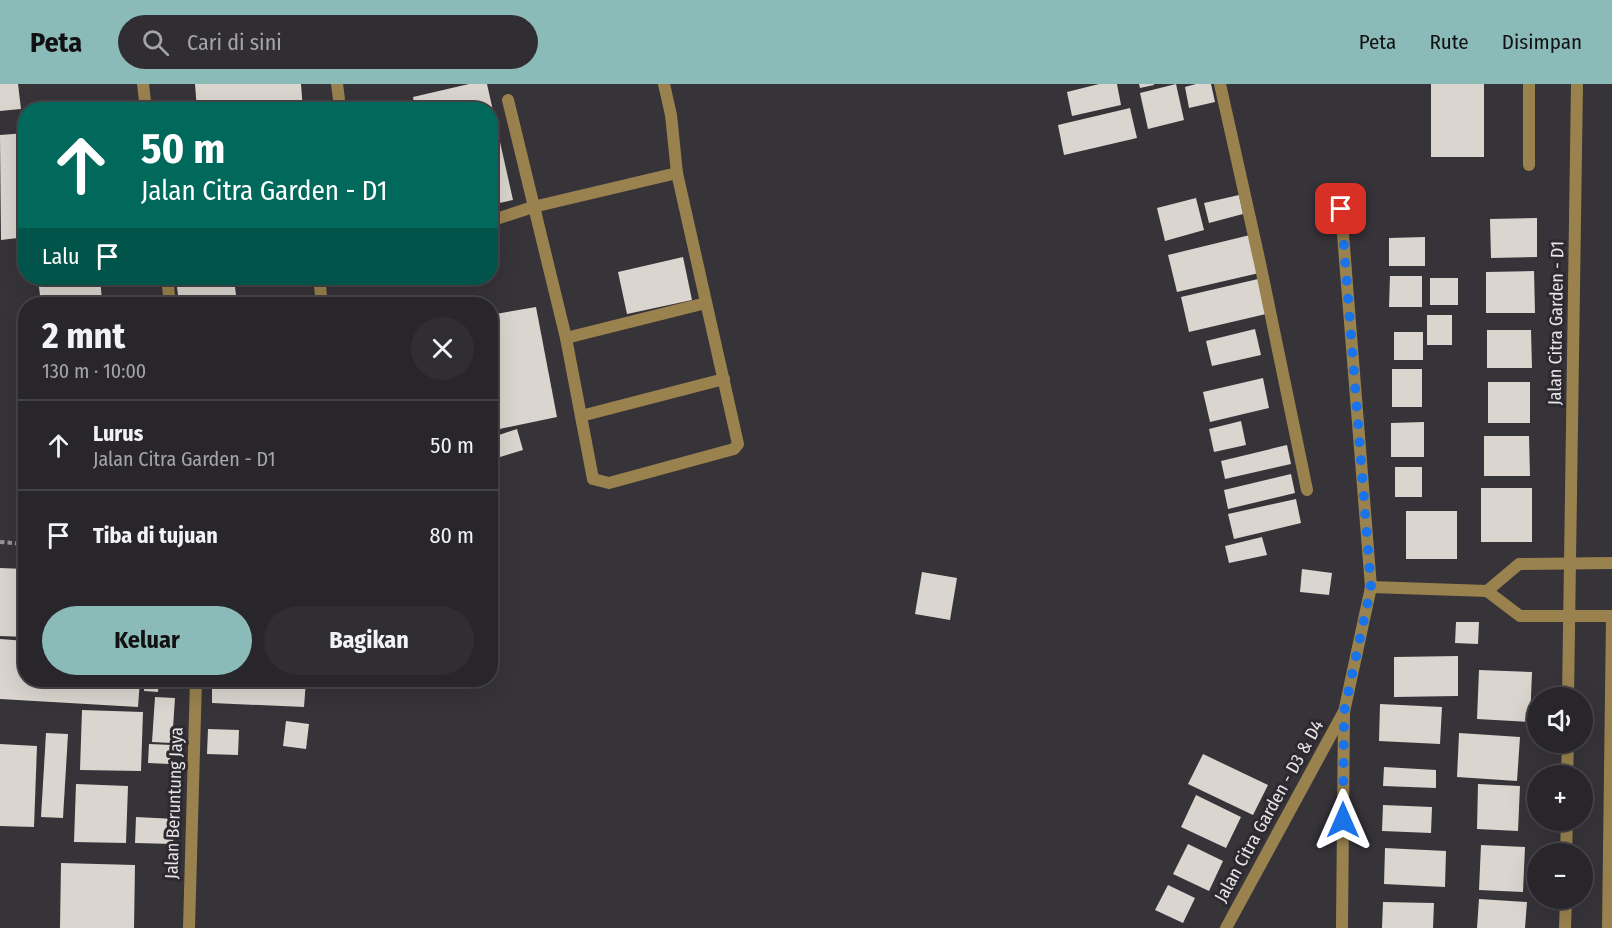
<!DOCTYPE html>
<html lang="id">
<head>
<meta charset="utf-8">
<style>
	:root { --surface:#28262b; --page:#302e33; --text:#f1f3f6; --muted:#a5a5a9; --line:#444347; --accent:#8bbbb9 }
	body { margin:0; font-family:"Fira Sans Condensed",sans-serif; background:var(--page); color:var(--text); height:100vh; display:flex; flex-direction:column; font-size:22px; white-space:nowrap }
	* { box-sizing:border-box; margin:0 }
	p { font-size:20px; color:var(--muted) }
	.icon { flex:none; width:33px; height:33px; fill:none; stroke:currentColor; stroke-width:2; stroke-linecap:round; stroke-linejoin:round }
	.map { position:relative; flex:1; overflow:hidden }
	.drawer { position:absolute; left:18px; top:213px; width:480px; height:390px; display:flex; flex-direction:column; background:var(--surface); border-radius:24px; box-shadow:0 6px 24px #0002,0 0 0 2px var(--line) }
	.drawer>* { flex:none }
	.guide { position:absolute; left:18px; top:18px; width:480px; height:183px; border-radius:24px; box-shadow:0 6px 24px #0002,0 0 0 2px var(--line); background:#00695c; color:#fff; overflow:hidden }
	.fabs { position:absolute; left:1527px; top:603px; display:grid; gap:12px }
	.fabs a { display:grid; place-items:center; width:66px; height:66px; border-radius:50%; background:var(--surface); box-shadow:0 6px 24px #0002,0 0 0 2px var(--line); font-size:30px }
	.pin { position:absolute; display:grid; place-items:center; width:51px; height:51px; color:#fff; margin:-26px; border-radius:12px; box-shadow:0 3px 9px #0006 }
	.me { position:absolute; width:66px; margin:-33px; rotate:0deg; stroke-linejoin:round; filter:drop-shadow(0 0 4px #0008) }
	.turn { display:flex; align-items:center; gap:21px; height:126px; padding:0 24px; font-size:27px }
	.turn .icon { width:78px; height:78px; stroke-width:2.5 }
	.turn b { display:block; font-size:42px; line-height:51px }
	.then { display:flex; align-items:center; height:57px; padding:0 24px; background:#0003; gap:12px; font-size:22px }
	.round { display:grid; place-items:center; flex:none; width:63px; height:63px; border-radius:32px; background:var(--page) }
	.headline { display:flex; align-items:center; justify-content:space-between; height:102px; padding:0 24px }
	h1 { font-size:36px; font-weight:700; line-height:45px }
	.primary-button { display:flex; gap:12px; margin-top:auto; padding:12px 24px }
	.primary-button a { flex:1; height:69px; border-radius:36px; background:var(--accent); color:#111; font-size:24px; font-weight:700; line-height:69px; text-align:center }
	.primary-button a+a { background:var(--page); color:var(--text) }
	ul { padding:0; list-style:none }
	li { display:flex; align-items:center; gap:18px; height:90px; padding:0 24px; border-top:2px solid var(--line) }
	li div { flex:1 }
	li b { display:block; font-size:22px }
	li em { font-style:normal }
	header { display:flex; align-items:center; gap:36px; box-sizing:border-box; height:84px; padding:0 30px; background:var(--accent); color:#111 }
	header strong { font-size:28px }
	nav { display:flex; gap:33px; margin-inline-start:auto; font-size:21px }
	.search { width:420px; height:54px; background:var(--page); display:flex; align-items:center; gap:15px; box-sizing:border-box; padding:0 21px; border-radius:33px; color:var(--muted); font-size:22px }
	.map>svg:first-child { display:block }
</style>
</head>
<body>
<header>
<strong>Peta</strong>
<div class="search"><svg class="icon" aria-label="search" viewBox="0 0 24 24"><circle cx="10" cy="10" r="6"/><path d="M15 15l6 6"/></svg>Cari di sini</div>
<nav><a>Peta</a><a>Rute</a><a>Disimpan</a></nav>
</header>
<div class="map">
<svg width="1612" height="844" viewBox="0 0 1612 844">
	<rect width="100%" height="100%" fill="#363339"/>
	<!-- building -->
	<g fill="#dad5ce">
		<polygon points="0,0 18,0 21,25 0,27"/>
		<polygon points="195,0 301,0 303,26 197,26"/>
		<polygon points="469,0 487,0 513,116 490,121 490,26 415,26 413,13"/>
		<polygon points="1099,0 1117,0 1121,21 1072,32 1067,8"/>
		<polygon points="1139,0 1154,0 1154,1 1140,4"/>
		<polygon points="1176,0 1184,36 1148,45 1140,9"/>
		<polygon points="1196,0 1211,0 1215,18 1189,24 1185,3"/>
		<rect x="1431" y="0" width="53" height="73"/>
		<polygon points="1130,24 1137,54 1064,71 1058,41"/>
		<polygon points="26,49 26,153 1,156 0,51"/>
		<polygon points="1239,111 1243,130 1209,139 1204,119"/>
		<polygon points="1196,114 1204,146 1165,157 1157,124"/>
		<polygon points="1537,134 1537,173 1491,174 1490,135"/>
		<polygon points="1250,151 1259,189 1177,208 1168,171"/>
		<polygon points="1425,153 1425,182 1389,182 1389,154"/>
		<polygon points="683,173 692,216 627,230 618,188"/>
		<polygon points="1534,187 1535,229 1486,229 1486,188"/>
		<polygon points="1390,192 1422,192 1422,223 1389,223"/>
		<polygon points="38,194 100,194 102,216 65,220 41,220"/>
		<polygon points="176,194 234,194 237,220 179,220"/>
		<rect x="1430" y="194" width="28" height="27"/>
		<polygon points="1258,195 1266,230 1189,248 1181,213"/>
		<polygon points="536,223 557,333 490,347 490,231"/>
		<rect x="1427" y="231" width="25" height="30"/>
		<polygon points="1255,245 1261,271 1212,282 1206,257"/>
		<polygon points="1487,246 1531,246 1532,284 1487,284"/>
		<rect x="1394" y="248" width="29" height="28"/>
		<rect x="1392" y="285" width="30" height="38"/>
		<polygon points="1263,294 1269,324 1210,338 1203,308"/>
		<rect x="1488" y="298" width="42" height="41"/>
		<polygon points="1241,337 1246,361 1214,368 1209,345"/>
		<polygon points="1424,338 1424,373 1391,373 1391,339"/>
		<polygon points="517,345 523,366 490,376 490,354"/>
		<polygon points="1484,352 1529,352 1530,392 1484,392"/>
		<polygon points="1287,361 1291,380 1225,395 1221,377"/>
		<rect x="1395" y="383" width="27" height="30"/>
		<polygon points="1291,390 1295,409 1228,425 1224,406"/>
		<rect x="1481" y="404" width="51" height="54"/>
		<polygon points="1296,415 1301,439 1234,455 1228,430"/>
		<rect x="1406" y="427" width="51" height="48"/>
		<polygon points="1262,453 1267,471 1229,479 1225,462"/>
		<polygon points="0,484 26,485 26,553 0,552"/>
		<polygon points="1302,485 1332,489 1329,511 1300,508"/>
		<polygon points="922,488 957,494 950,536 915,530"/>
		<polygon points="1456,538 1479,538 1478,560 1455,559"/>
		<polygon points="0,555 26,557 26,596 140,596 138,623 0,615"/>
		<polygon points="1458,572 1458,612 1394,613 1394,573"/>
		<polygon points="1479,586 1532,588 1530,638 1477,635"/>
		<polygon points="145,596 159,596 158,608 144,607"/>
		<polygon points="212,596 306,597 304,623 212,619"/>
		<polygon points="155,613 175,614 172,659 152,658"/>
		<polygon points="1380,620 1442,623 1440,660 1379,657"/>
		<polygon points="82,626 143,628 141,687 80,686"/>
		<polygon points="286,637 309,640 306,665 283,662"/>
		<polygon points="208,645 239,646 238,671 207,670"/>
		<polygon points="46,649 68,650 63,734 41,733"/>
		<polygon points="1459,649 1520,653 1517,697 1457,693"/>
		<polygon points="0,660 37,662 34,743 0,742"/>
		<polygon points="149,660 172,661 170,680 148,679"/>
		<polygon points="1203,670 1268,701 1253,731 1188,700"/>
		<polygon points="1384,683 1436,686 1436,704 1383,702"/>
		<polygon points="76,700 128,702 126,759 74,758"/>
		<polygon points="1478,700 1520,702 1518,747 1477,745"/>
		<polygon points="1196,711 1241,733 1226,764 1181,743"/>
		<polygon points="1383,721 1432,723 1431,749 1382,747"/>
		<polygon points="136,733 175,735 173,760 135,759"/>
		<polygon points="1188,760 1223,777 1209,807 1173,790"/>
		<polygon points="1481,761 1525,763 1523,808 1479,806"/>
		<polygon points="1385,764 1446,767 1445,803 1384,800"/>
		<polygon points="61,779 135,781 134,844 60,844"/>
		<polygon points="1168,801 1195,814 1183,839 1155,826"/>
		<polygon points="1479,815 1527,818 1525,844 1477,844"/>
		<polygon points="1383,818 1434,819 1433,844 1382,844"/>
	</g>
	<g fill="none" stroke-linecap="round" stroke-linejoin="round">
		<!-- path -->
		<polyline stroke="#969499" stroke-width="4" stroke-dasharray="4.5 3" stroke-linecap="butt" points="0,458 26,460"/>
		<!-- lane -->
		<g stroke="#99824e" stroke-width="12">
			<polyline points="337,0 339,15"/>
			<polyline points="508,16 566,254 593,395 609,399 734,365 738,360 677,89"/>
			<polyline points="490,137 533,123 677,89 671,31 664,0"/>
			<polyline points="566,254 706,219"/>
			<polyline points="581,332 724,295"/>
		</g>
		<!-- street -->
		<g stroke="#99824e" stroke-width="12">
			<polyline points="143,0 146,26"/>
			<polyline points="1220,0 1260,179 1307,406"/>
			<polyline points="1529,0 1529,81"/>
			<polyline points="1341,125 1371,503 1344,628 1342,844"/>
			<polyline points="167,194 170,220"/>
			<polyline points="319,194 322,220"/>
			<polyline points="1612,479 1519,480 1487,507 1520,532 1612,532"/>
			<polyline points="1371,503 1487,507"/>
			<polyline points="1568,614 1577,0"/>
			<polyline points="1567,692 1568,658"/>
			<polyline points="1566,770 1567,736"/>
			<polyline points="189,844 196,596"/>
			<polyline points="1226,844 1343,629"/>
			<polyline points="1565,844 1566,814"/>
			<polyline points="1608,844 1612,532"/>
		</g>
	</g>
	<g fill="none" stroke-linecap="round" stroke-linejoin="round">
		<!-- route -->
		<polyline stroke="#1a73e8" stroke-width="10" stroke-dasharray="0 18" points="1341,125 1371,503 1344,628 1343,736"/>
	</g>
	<g text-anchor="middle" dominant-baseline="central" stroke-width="6" stroke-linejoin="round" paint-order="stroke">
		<!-- street labels -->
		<g font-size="18" fill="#e7e5e9" stroke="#2c292f">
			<text transform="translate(1556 239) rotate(-89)">Jalan Citra Garden - D1</text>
			<text transform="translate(174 719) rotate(-88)">Jalan Beruntung Jaya</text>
			<text transform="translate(1269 727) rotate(-61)">Jalan Citra Garden - D3 &amp; D4</text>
		</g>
	</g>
</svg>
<div class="fabs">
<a><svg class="icon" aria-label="sound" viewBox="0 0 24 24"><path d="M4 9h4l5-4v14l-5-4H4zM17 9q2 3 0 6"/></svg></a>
<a>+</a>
<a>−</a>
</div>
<div class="pin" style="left:1341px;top:125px;background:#d93025"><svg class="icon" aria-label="arrive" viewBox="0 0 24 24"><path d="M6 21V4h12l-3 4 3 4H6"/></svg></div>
<svg class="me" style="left:1343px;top:736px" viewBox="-20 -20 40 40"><path d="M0-17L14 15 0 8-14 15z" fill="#1a73e8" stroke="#fff" stroke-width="4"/></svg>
<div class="guide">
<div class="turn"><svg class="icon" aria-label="ahead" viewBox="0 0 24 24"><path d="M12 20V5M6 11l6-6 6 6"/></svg><div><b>50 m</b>Jalan Citra Garden - D1</div></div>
<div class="then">Lalu<svg class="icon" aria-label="arrive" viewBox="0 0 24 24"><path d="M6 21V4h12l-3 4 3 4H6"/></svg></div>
</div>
<section class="drawer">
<div class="headline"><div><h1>2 mnt</h1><p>130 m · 10:00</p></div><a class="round"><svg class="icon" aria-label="close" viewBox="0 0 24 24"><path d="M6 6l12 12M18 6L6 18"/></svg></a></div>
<ul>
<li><svg class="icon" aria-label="ahead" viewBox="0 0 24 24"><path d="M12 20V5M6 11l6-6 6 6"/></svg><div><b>Lurus</b><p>Jalan Citra Garden - D1</p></div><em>50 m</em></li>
<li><svg class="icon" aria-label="arrive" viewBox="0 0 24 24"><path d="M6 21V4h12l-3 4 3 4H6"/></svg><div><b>Tiba di tujuan</b></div><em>80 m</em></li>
</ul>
<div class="primary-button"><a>Keluar</a><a>Bagikan</a></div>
</section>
</div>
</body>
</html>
